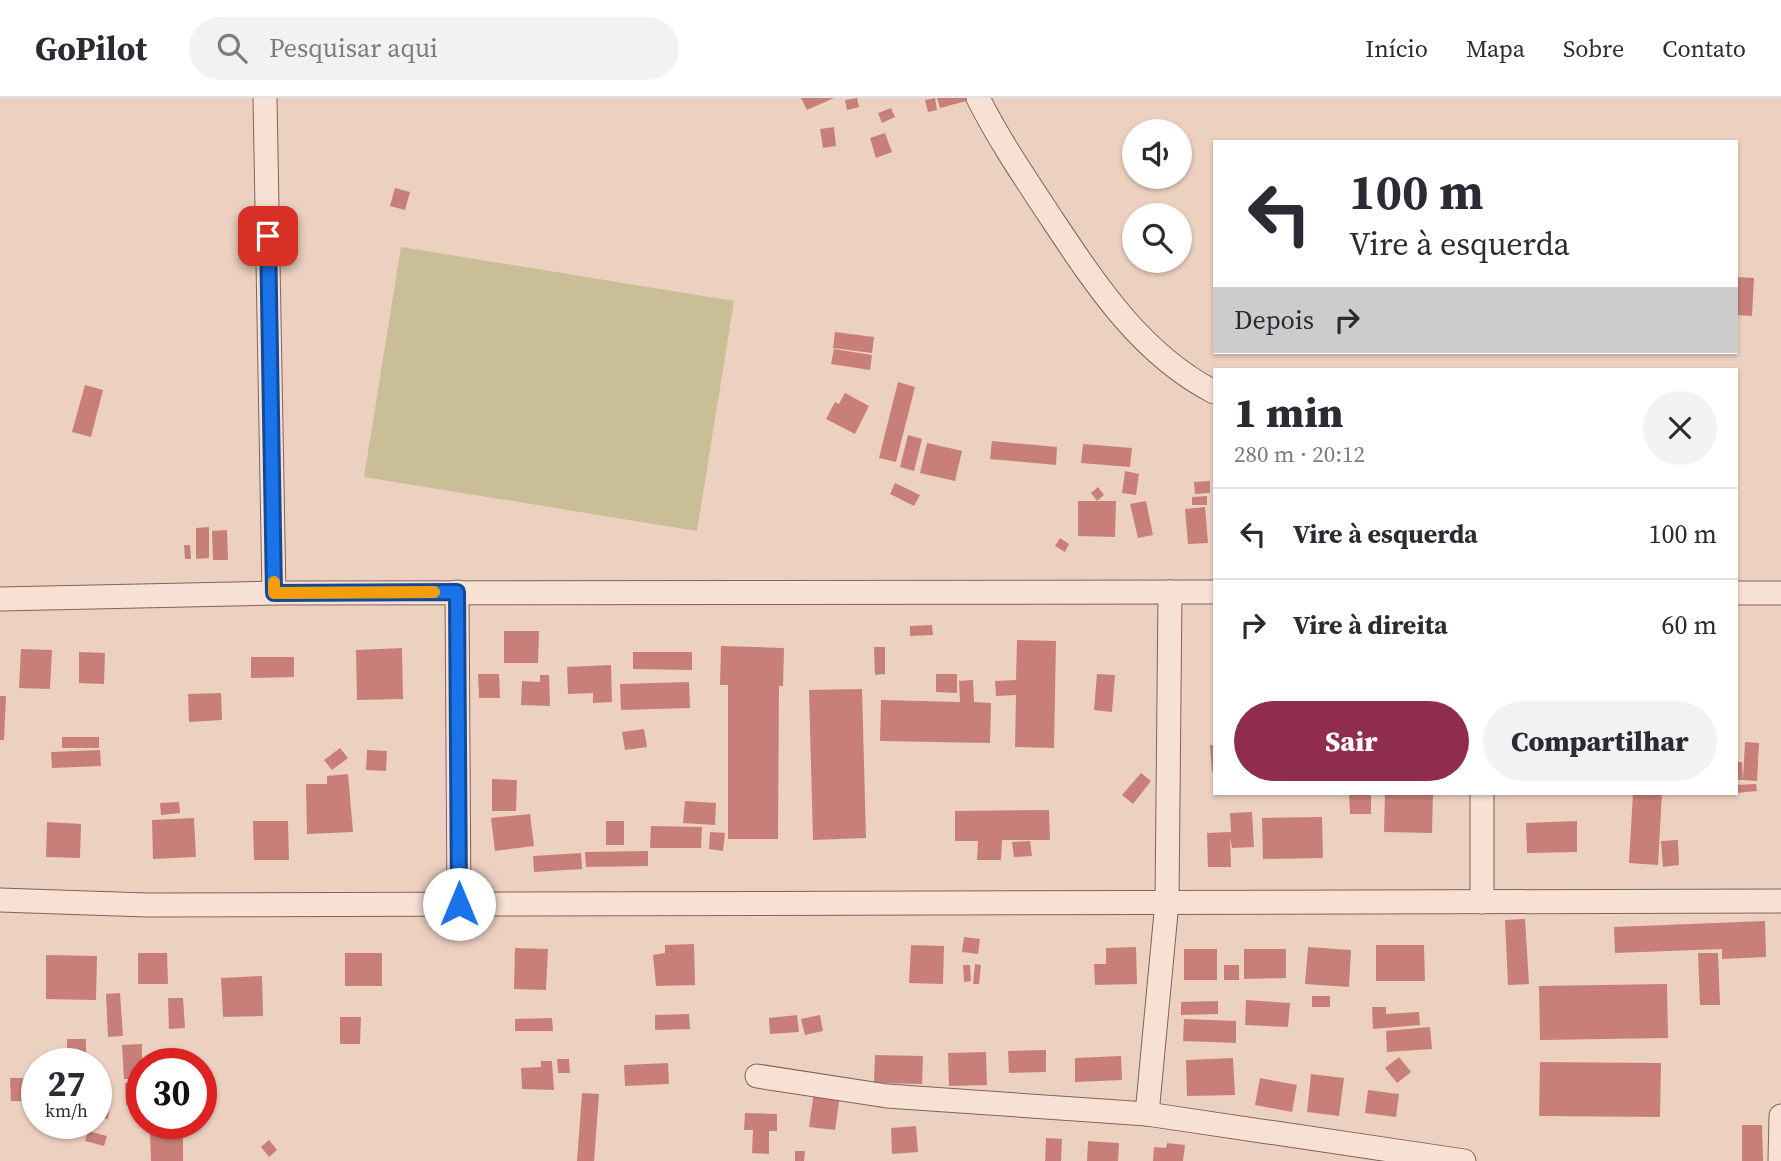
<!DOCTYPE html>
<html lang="pt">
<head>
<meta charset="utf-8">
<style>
	:root { --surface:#fff; --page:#f2f2f3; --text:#2b2b33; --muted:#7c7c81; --line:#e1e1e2; --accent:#902c4e }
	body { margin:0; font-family:"Source Serif 4",serif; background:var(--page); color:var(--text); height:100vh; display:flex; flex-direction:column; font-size:26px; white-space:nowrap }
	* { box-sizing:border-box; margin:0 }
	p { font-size:23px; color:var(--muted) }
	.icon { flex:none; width:38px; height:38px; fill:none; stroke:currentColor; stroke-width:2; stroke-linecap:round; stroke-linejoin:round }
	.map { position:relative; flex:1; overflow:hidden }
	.drawer { position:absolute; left:1213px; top:270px; width:525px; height:427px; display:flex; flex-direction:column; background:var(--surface); border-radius:0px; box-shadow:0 2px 5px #0004 }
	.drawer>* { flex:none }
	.banner { position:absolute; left:1213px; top:42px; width:525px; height:214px; border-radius:0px; box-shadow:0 2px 5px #0004; background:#fff; color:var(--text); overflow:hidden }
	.fabs { position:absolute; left:1122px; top:21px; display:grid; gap:14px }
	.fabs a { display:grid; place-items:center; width:70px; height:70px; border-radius:50%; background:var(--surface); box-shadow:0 2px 5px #0004; font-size:35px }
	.speed { position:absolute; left:21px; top:950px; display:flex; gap:14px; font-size:35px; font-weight:700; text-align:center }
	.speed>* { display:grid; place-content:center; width:91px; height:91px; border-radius:50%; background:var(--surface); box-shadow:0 2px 5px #0004; line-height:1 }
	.speed small { font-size:18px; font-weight:400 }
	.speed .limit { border:10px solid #d22; background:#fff; color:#111 }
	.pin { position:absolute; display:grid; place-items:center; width:60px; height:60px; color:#fff; margin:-30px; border-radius:14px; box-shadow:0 4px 10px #0006 }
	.me { position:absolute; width:77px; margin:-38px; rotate:0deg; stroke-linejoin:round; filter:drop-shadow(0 0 5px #0008) }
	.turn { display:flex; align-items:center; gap:24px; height:147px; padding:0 21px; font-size:32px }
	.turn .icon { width:91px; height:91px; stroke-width:2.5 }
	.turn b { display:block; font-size:49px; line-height:60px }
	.then { display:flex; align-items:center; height:66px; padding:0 21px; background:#0003; gap:14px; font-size:26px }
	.round { display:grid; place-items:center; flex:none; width:74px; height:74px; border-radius:37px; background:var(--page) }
	.summary { display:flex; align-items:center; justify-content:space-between; height:119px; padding:0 21px }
	h1 { font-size:42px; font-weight:800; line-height:52px }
	.cta { display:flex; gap:14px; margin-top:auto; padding:14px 21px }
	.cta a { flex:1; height:80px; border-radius:42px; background:var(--accent); color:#fff; font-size:28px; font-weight:800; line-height:80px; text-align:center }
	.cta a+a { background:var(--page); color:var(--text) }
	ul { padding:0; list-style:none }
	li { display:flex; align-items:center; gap:21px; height:91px; padding:0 21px; border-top:2px solid var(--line) }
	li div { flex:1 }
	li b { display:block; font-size:26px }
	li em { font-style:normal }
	header { display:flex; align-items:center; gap:42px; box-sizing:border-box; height:98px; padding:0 35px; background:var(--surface); border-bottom:2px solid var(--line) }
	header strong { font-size:33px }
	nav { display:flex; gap:38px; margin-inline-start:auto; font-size:24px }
	.search { width:490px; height:63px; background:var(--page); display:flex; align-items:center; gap:18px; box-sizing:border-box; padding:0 24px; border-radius:38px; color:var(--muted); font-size:26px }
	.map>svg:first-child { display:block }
</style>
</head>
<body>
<header>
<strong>GoPilot</strong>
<div class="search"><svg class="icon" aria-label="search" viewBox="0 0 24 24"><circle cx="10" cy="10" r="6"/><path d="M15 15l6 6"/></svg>Pesquisar aqui</div>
<nav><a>Início</a><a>Mapa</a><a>Sobre</a><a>Contato</a></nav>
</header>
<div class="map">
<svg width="1781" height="1063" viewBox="0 0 1781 1063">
	<rect width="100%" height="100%" fill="#ecd1c1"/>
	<!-- green -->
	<polygon fill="#c9be96" points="401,149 734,203 697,433 364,379"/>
	<!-- building -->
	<g fill="#c87f79">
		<polygon points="801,0 834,0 807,12"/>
		<polygon points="857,0 859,9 847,12 845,2"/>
		<polygon points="935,0 937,12 928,14 925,2"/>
		<polygon points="937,0 970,0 970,2 940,10"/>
		<polygon points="891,10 895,19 882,25 878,15"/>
		<polygon points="834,29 836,48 823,50 820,31"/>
		<polygon points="885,35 892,54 876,60 870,40"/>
		<polygon points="395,90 410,94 405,112 390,108"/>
		<polygon points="1736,179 1754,180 1752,218 1736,217"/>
		<polygon points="835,234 874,239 872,255 833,250"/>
		<polygon points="834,251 872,257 870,272 831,266"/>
		<polygon points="898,284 915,289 896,364 879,360"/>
		<polygon points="85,287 103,292 91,339 72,334"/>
		<polygon points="845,295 869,308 855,336 826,321 835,304 839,306"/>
		<polygon points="908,337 922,341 914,373 900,369"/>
		<polygon points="992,343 1057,349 1056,367 990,361"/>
		<polygon points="927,345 962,353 955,383 920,375"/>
		<polygon points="1083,346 1132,350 1130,369 1081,365"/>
		<polygon points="1125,373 1139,376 1136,397 1122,395"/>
		<polygon points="1210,383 1210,395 1195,396 1194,384"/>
		<polygon points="895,385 920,397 914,408 890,396"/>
		<polygon points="1098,389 1104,397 1097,403 1091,395"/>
		<polygon points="1207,398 1207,407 1192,407 1192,399"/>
		<polygon points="1078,403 1116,403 1115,439 1078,438"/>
		<polygon points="1146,403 1153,437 1138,440 1130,406"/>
		<polygon points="1205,409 1208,445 1188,446 1185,411"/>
		<polygon points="209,429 209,460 196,461 196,430"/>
		<polygon points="227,432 228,462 213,462 212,433"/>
		<polygon points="1060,440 1069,446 1065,454 1055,448"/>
		<polygon points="184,447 190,447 191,461 185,461"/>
		<polygon points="932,527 933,537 910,538 910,528"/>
		<polygon points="504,533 539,533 538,565 504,565"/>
		<polygon points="1017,542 1056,543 1054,650 1015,649 1016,597 996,598 995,583 1016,582"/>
		<polygon points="721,548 784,550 783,588 779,588 778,741 728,741 728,587 720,587"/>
		<polygon points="874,549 885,549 885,576 875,577"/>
		<polygon points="402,550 403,601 357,602 356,552"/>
		<polygon points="21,551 52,552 50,591 19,590"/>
		<polygon points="79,554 105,555 104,586 79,585"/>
		<polygon points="633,554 692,554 692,572 633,571"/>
		<polygon points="251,559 294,559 294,579 251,580"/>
		<polygon points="611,567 612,604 593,605 593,595 568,596 567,569"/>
		<polygon points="478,576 499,576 500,600 479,600"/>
		<polygon points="936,576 957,576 957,595 936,594"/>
		<polygon points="1097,576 1115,577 1112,614 1094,612"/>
		<polygon points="540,577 549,577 550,608 521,607 522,583 540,584"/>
		<polygon points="973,582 974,604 991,605 990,645 880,643 881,602 960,604 959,583"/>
		<polygon points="689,584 690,610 621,612 620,586"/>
		<polygon points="862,591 866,740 813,742 809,592"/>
		<polygon points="221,595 222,622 189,624 188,596"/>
		<polygon points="0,598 6,598 4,642 0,642"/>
		<polygon points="644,631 647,649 625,652 622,634"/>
		<rect x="62" y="639" width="37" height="11"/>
		<polygon points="1745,644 1759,645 1757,683 1743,682"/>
		<polygon points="1210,647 1214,647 1214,674 1212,674"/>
		<polygon points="340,650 348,660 332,672 324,662"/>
		<polygon points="100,652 101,668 52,670 51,654"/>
		<polygon points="367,652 387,653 386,673 366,672"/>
		<polygon points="1736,664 1742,664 1743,682 1736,682"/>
		<polygon points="1141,675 1151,683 1133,706 1122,697"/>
		<polygon points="348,676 353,734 307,736 306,686 327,686 327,678"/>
		<polygon points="492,681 517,682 516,713 492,713"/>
		<polygon points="1756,686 1757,693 1736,695 1736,687"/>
		<polygon points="1349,695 1371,695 1371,716 1350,716"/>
		<polygon points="1385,695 1433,695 1432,735 1384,734"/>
		<polygon points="1633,695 1662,695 1658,767 1629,765"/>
		<polygon points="685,703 716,705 715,727 683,725"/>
		<polygon points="179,704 180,715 161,717 160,705"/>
		<polygon points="1049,712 1050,742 1002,742 1001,762 977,762 978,743 955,743 955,713"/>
		<polygon points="1252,714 1254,749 1232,750 1230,740 1231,769 1208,769 1207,735 1231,734 1230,715"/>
		<polygon points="530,716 534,748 495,753 491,720"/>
		<polygon points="1322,719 1323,760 1263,761 1262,720"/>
		<polygon points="194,720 196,759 153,761 152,722"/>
		<polygon points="253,723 288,723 289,762 254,762"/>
		<rect x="606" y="723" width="18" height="24"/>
		<polygon points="1577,723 1577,754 1527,755 1526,725"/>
		<polygon points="47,724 81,726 80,760 46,759"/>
		<polygon points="651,728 702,729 701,750 650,750"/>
		<polygon points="710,734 725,735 723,753 709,751"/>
		<polygon points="1678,742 1679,767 1663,769 1661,743"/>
		<polygon points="1030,743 1032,758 1014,759 1012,744"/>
		<polygon points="648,753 648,768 586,769 585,754"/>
		<polygon points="581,755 582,771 534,774 533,758"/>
		<polygon points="1525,821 1529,886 1508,887 1505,822"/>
		<polygon points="1765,823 1766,859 1722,861 1722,851 1615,855 1614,829"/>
		<polygon points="964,839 980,841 978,856 962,854"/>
		<polygon points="694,846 695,887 656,888 653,857 665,855 665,847"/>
		<polygon points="911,847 944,848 943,886 909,885"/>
		<polygon points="1376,847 1424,847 1425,883 1376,883"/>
		<polygon points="1136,849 1137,886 1095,887 1094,866 1106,866 1106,850"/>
		<polygon points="1308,849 1351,852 1349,889 1305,886"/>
		<polygon points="515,850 548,851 546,892 514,891"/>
		<rect x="1184" y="851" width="33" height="31"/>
		<polygon points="1244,851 1286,851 1286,880 1244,881"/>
		<polygon points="138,855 167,855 168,886 138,886"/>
		<rect x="345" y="855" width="37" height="33"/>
		<polygon points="1698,855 1718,855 1720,907 1700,907"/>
		<polygon points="46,857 97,858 96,902 46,901"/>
		<polygon points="975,866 981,867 979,886 973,886"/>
		<polygon points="963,867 970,867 971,883 964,884"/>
		<rect x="1224" y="867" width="15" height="15"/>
		<polygon points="262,878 263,918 223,919 221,880"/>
		<polygon points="1667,886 1668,940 1540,942 1539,888"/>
		<polygon points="120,895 123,938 108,939 106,896"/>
		<rect x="1312" y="898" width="18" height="11"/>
		<polygon points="168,900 183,900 185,930 169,931"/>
		<polygon points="1246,902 1290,905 1288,929 1245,927"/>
		<polygon points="1218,903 1218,916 1181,917 1181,904"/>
		<polygon points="1372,909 1386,909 1386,916 1419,914 1420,927 1373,931"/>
		<polygon points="689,916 690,931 655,932 655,917"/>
		<polygon points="797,917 799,934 770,936 769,920"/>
		<polygon points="820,917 823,933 805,937 801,921"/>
		<polygon points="340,919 361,919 360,946 340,946"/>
		<polygon points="552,920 553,933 515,933 515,921"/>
		<polygon points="1184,921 1236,923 1236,945 1183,943"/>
		<polygon points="1430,929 1432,951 1387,954 1386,933"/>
		<rect x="67" y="941" width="19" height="17"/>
		<polygon points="142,946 142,981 124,981 122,947"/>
		<polygon points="1046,952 1046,974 1009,975 1008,953"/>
		<polygon points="986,954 987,987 949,988 948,955"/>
		<polygon points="875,957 923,958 922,986 874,985"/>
		<polygon points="1121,958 1122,982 1075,984 1075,960"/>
		<polygon points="1399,959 1411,974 1397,985 1385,970"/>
		<polygon points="1233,960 1235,997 1187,998 1186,962"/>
		<polygon points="557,961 569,961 570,975 558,975"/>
		<polygon points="541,963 552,963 554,992 522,991 521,970 541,969"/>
		<polygon points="1540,964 1661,965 1660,1019 1539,1018"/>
		<polygon points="668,965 669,986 625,988 624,967"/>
		<polygon points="1311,976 1344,980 1339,1018 1307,1014"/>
		<polygon points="10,980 24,980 25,1003 11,1003"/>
		<polygon points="1260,980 1297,987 1292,1014 1255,1007"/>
		<polygon points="142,983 142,1006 126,1007 125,985"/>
		<polygon points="96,987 112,990 108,1021 96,1020 102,996 96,995"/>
		<polygon points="1368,992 1399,996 1396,1019 1365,1015"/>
		<polygon points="814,994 840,997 835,1032 809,1029"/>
		<polygon points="582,995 599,996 594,1063 577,1063"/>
		<polygon points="745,1015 777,1016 777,1033 769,1033 769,1056 752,1055 753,1032 744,1032"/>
		<polygon points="1742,1027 1762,1027 1763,1063 1742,1063"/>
		<polygon points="916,1028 918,1054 892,1056 891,1030"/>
		<polygon points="150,1032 183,1032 183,1063 151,1063"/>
		<polygon points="88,1033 107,1038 104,1048 85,1043"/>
		<polygon points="1046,1040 1062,1041 1061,1063 1045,1063"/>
		<polygon points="269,1042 277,1052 269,1059 261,1049"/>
		<polygon points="1088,1043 1119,1045 1118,1063 1087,1063"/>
		<polygon points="1167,1045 1185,1047 1183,1063 1153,1063 1154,1049 1166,1050"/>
		<polygon points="795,1053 805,1053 804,1063 795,1063"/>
	</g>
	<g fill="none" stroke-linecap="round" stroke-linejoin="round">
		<!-- minor casing -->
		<g stroke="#84625a" stroke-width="25">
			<g id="minor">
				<polyline points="265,0 274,495"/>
				<path d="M978,0C998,40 1023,77 1048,115C1094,184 1139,255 1214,294"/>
				<polyline points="457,494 459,806"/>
				<polyline points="1736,495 1781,495"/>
				<polyline points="0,501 274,495 1214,494"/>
				<polyline points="1482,695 1482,804"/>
				<polyline points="0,802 147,807 1781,803"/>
				<polyline points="757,978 887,998 1147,1016 1464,1063"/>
				<polyline points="1147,1016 1167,804 1170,494"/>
				<polyline points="1780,1063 1781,1018"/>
			</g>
		</g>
		<!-- minor -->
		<use href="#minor" stroke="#f7e1d4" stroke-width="23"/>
	</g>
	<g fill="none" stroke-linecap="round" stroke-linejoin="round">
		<!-- route casing -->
		<g stroke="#114b97" stroke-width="18">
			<polyline id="route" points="268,138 274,495 457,494 459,806"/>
		</g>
		<!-- route -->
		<use href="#route" stroke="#1a73e8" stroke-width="12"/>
		<!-- slow -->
		<polyline stroke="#f59e0b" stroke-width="12" points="274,484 274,495 434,494"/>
	</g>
</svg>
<div class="fabs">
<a><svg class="icon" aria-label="sound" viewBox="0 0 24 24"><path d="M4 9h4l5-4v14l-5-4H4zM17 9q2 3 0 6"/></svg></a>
<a><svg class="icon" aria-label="search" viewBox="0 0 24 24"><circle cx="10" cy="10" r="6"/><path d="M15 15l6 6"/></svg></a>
</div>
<div class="speed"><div>27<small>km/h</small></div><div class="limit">30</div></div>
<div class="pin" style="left:268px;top:138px;background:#d93025"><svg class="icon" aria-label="arrive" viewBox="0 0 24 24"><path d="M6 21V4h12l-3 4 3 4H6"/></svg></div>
<svg class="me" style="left:459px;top:806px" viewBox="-20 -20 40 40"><circle r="19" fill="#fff"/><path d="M0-13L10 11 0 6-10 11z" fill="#1a73e8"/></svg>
<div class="banner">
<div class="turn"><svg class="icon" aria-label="left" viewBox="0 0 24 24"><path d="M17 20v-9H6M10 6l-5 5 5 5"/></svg><div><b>100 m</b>Vire à esquerda</div></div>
<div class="then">Depois<svg class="icon" aria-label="right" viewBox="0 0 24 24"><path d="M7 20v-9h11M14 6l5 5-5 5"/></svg></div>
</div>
<section class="drawer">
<div class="summary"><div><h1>1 min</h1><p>280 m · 20:12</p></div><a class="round"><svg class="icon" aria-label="close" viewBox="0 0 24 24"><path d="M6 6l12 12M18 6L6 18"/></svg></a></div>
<ul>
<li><svg class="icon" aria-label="left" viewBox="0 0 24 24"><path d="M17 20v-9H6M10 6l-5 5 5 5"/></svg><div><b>Vire à esquerda</b></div><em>100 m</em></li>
<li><svg class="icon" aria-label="right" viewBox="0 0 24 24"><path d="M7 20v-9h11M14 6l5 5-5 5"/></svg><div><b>Vire à direita</b></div><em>60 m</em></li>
</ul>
<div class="cta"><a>Sair</a><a>Compartilhar</a></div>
</section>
</div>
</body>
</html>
